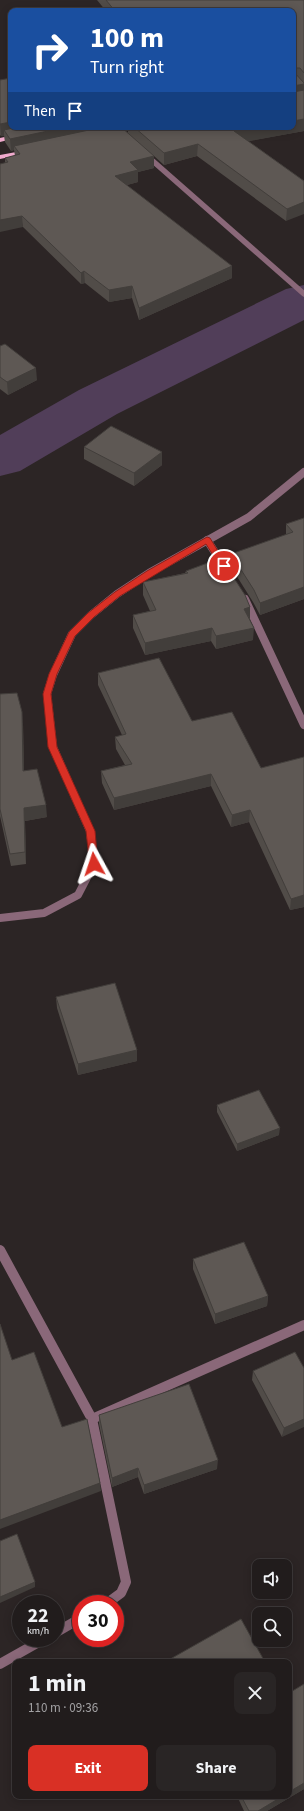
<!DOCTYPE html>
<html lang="en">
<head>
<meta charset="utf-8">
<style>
	:root { --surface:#211c1c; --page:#292525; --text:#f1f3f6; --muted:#a2a1a3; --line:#3e3a3b; --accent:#d93025 }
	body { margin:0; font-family:"Source Sans 3",sans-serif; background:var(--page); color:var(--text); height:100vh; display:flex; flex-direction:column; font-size:15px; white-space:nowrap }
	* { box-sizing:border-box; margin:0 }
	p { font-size:13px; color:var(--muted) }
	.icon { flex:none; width:22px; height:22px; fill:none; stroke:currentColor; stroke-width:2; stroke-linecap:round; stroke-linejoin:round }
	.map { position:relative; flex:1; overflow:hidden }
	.side { position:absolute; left:12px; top:1659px; width:280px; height:140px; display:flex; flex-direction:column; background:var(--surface); border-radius:8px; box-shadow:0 2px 10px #0003,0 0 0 1px var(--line) }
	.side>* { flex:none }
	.top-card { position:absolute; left:8px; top:8px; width:288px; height:122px; border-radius:8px; box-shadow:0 2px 10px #0003,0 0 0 1px var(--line); background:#1a4fa0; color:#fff; overflow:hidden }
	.controls { position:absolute; left:252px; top:1559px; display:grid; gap:8px }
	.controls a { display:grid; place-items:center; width:40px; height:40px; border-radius:8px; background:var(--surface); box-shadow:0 2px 10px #0003,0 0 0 1px var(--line); font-size:20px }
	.speed { position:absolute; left:12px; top:1595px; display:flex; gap:8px; font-size:20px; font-weight:700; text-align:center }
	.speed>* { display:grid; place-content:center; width:52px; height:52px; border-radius:50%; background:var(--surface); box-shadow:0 2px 10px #0003,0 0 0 1px var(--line); line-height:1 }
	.speed small { font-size:10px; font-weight:400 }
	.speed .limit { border:6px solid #d22; background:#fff; color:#111 }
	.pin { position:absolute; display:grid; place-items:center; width:34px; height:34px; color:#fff; margin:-17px; border:2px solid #fff; border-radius:50%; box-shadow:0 1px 4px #0007 }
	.me { position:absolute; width:44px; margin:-22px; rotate:355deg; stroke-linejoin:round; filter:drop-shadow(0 0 3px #0008) }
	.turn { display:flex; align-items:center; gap:14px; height:84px; padding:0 16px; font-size:18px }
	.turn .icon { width:52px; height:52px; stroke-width:2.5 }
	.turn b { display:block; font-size:28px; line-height:34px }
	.then { display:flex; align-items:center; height:38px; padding:0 16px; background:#0003; gap:8px; font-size:15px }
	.round { display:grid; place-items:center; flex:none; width:42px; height:42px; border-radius:8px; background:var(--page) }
	.head { display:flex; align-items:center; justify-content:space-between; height:68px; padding:0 16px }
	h1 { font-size:24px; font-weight:700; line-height:30px }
	.action { display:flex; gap:8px; margin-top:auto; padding:8px 16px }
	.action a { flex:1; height:46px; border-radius:8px; background:var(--accent); color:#fff; font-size:16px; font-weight:700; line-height:46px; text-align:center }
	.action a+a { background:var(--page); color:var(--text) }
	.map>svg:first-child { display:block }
</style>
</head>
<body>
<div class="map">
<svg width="304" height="1811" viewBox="0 0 304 1811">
	<rect width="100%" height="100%" fill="#2c2525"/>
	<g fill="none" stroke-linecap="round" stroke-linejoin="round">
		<!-- river -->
		<polygon fill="#513e59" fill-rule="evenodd" points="304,285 304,320 117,414 20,471 0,476 0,435 79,390 286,289"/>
		<!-- minor-far2 -->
		<polyline stroke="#8a6879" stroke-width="5.5" points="146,155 304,294"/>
		<!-- minor-far1 -->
		<g stroke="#8a6879" stroke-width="8">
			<polyline points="207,540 225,568"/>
			<polyline points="245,599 304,725"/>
			<polyline points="0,918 44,913 78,895 94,864 90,831 53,747 47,694 53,675 72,634 91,615 117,594 149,573 249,517 304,472"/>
		</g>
		<!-- minor -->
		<g stroke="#8a6879" stroke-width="10">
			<polyline points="0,1250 92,1419 126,1582 121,1593 106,1604"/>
			<polyline points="92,1419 304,1325"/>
			<polyline points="55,1633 81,1618"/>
			<polyline points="0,1664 46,1638"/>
		</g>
		<!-- primary -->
		<g fill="#efa9cc" fill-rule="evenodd">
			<polygon points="18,134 20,135 20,137 0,142 0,138"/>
			<polygon points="27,150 29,151 29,153 0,159 0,155"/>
		</g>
	</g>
	<!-- wall -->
	<g fill="#514c48" fill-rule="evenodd">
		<path d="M97,0H304V131L248,141L304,181L286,221L197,156L164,165L154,156V168L138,172V182L127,185L232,278L139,320L132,298L109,302L85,283L81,284L23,227L5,163V158L15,156L14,150L11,151L5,142L4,136H1L0,135V80L11,127H293V11H106ZM128,127V133L122,128Z"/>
		<polygon points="0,346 37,380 8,395 0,389"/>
		<polygon points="84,447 162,452 162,465 134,486 84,459"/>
		<polygon points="304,518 304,599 260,615 253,602 231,567 231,554 286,535 286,524"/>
		<polygon points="186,571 250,607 250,619 253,640 216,649 211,641 145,655 133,628 133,615 150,611 143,595 143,582 185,573"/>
		<polygon points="98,673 192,721 261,768 304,757 304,907 290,910 249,822 231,827 211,786 114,810 102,783 101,771 125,765 116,749 115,737 122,735 98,685"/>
		<polygon points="0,694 23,724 24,771 47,817 25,821 26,864 11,866 0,816"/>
		<polygon points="56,997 137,1050 137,1061 78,1075 57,1008"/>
		<polygon points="217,1105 279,1135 237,1151 217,1112"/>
		<polygon points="193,1259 268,1296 267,1306 215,1324 193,1269"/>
		<polygon points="304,1368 282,1437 252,1380 253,1371"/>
		<polygon points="99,1415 217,1469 144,1494 138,1477 112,1487 99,1424"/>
		<polygon points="304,1684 304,1789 267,1811 244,1811 237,1796 289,1796"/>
	</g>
	<!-- shaded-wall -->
	<g fill="#423e3b">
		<polygon points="304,84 304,96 293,98 293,86"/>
		<polygon points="304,119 304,131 234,144 234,131 259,127 293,127 293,121"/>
		<polygon points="11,122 11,127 47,127 4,130 4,136 1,136 0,124"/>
		<polygon points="67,127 119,127 14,146 14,150 11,151 10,139"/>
		<polygon points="198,144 197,156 164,165 164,153"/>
		<polygon points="154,156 154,168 138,172 138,182 116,188 115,176 130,162"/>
		<polygon points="304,202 304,214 286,221 287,209"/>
		<polygon points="22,216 23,227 0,232 0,220"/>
		<polygon points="232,266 232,278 139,320 139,308"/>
		<polygon points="84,271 85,283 81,284 81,273"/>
		<polygon points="132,286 132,298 109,302 109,290"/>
		<polygon points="36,368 37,380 8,395 7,382"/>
		<polygon points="162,452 162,465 134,486 134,473"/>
		<polygon points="304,587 304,599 260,615 260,603"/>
		<polygon points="250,607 250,619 244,609"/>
		<polygon points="212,628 211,641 145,655 145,643"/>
		<polygon points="254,628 253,640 216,649 216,636"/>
		<polygon points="22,712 23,724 24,784 23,771"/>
		<polygon points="211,774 211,786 114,810 114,798"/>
		<polygon points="46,805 47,817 25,821 26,864 25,852 24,808"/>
		<polygon points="250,810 249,822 231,827 232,815"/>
		<polygon points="304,895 304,907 290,910 291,899"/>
		<polygon points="137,1050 137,1061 78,1075 78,1064"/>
		<polygon points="280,1128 279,1135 237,1151 237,1144"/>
		<polygon points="268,1296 267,1306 215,1324 215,1314"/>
		<polygon points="304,1419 304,1427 282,1437 284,1428"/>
		<polygon points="218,1460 217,1469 144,1494 144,1485"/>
		<polygon points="138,1468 138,1477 112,1487 112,1478"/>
		<polygon points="100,1483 101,1491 0,1529 0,1520"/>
		<polygon points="35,1582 35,1587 0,1603 0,1597"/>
		<polygon points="304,1783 304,1789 267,1811 258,1811 283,1796 289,1796 289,1792"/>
	</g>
	<!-- building -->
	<g fill="#5e5854" stroke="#423e3b">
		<polygon points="106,0 304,0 304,73 300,68 294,68 294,72 304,83 304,84 293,86 293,11 115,11"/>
		<polygon points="11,78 11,122 0,124 0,80"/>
		<polygon points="304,90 304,119 293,121 293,92"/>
		<polygon points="18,127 67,127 10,139 4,130"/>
		<polygon points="103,127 121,127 154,156 130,162 138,170 115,176 232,266 139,308 132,286 109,290 84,271 81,273 22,216 0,220 0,164 8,162 5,158 20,154 14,146"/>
		<polygon points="134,127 259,127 234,131 304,181 304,202 287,209 198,144 164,153"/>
		<polygon points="5,344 36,368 7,382 0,377 0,346"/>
		<polygon points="111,426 162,452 134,473 84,447"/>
		<polygon points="304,518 304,587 260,603 254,590 231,554 293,532 286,524"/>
		<polygon points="221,558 245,595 250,607 244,609 254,628 216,636 212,628 145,643 133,615 156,610 143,582 188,573 186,571"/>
		<polygon points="159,658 192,721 232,712 261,768 304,757 304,895 291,899 250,810 232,815 211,774 114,798 101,771 132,764 115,737 126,734 98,673"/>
		<polygon points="17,693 22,712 23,771 37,769 46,805 24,808 25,852 10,854 0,809 0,694"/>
		<polygon points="115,983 137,1050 78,1064 56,997"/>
		<polygon points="259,1090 280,1128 237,1144 217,1105"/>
		<polygon points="244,1242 268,1296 215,1314 193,1259"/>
		<polygon points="0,1324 12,1360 34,1352 62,1427 87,1419 100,1483 0,1520"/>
		<polygon points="295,1352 304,1368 304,1419 284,1428 253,1371"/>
		<polygon points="189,1384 218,1460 144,1485 138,1468 112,1478 99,1415"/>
		<polygon points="17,1534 35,1582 0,1597 0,1541"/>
		<polygon points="241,1619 265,1662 165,1662"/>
		<polygon points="304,1684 304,1783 289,1792 289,1693"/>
		<polygon points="241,1796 283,1796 258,1811 249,1811"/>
	</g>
	<!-- route -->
	<polygon fill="#d93025" stroke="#8d1f18" points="207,537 210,538 226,564 226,568 221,568 206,544 120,596 94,617 75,636 57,674 51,694 57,747 95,831 98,864 94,868 90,867 86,831 48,747 43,694 49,674 69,632 88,613 115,592 147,571"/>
</svg>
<div class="controls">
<a><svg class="icon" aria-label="sound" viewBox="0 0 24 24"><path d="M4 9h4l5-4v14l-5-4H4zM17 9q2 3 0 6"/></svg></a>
<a><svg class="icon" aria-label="search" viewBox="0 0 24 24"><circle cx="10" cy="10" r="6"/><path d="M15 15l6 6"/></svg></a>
</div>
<div class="speed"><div>22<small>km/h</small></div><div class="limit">30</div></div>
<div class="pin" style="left:224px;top:566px;background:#d93025"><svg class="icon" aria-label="arrive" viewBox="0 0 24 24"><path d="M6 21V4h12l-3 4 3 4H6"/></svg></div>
<svg class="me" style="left:94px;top:864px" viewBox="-20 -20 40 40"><path d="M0-17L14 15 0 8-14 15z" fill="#d93025" stroke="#fff" stroke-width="4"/></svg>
<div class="top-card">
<div class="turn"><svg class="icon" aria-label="right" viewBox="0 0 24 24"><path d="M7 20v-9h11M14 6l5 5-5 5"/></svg><div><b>100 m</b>Turn right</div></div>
<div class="then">Then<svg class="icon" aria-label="arrive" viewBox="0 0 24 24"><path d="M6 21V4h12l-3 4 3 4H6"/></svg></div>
</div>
<section class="side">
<div class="head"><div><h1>1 min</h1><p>110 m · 09:36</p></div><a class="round"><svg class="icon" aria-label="close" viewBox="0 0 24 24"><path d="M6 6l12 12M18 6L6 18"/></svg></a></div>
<div class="action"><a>Exit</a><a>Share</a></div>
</section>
</div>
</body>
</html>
